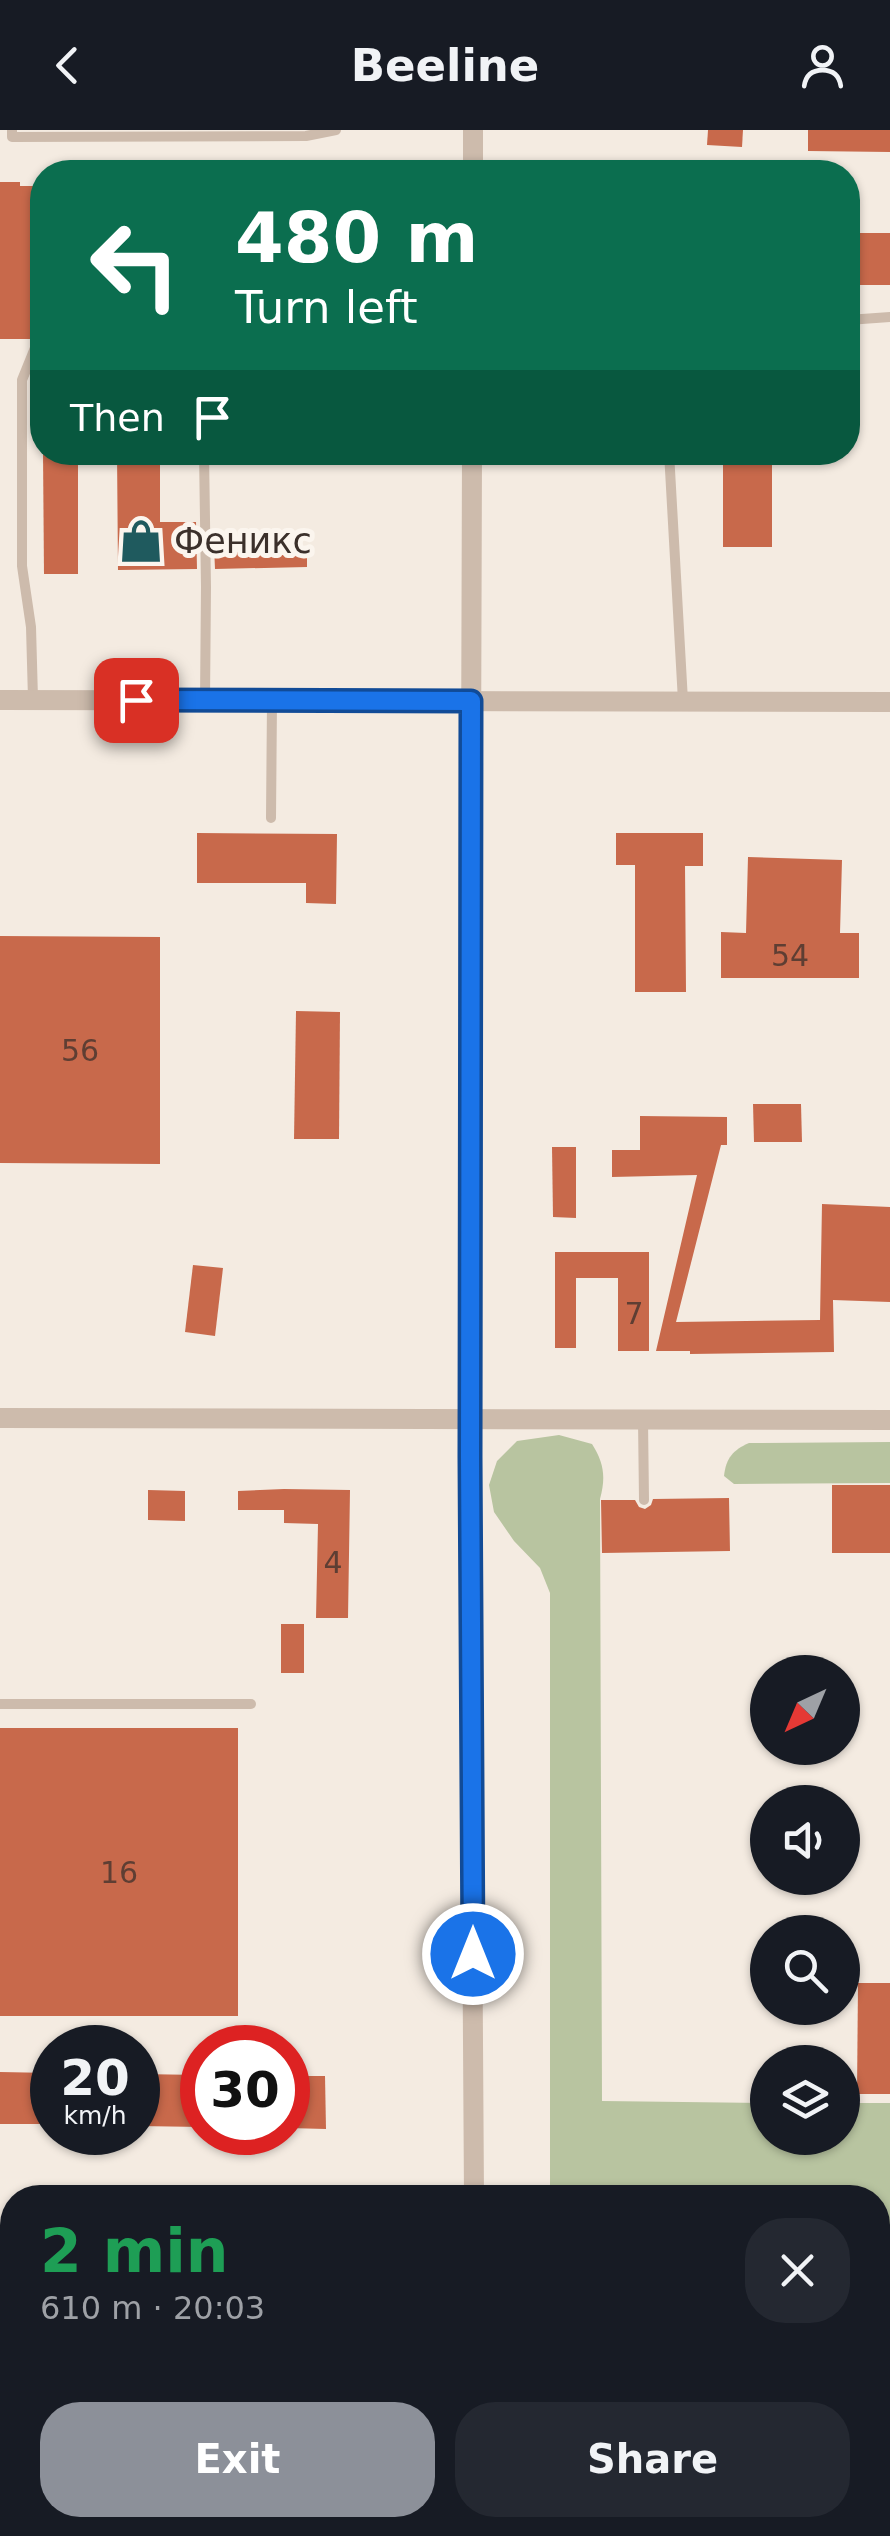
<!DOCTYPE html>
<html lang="en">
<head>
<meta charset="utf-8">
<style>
	:root { --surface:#171b24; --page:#242831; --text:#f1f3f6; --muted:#9ea1a6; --accent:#8c9099 }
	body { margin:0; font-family:"DejaVu Sans",sans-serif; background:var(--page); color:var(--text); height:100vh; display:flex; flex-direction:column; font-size:38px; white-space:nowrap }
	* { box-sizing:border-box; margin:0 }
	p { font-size:32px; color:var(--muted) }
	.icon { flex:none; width:55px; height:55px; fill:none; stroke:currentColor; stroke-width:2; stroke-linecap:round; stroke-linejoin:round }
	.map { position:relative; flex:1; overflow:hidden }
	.drawer { position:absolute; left:0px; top:2055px; width:890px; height:352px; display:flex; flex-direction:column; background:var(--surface); border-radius:40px 40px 0 0; box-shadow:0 2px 8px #0004 }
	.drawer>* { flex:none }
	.top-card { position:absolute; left:30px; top:30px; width:830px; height:305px; border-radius:40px; box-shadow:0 2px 8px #0004; background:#0b6e4f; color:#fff; overflow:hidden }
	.needle { width:65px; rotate:224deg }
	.tools { position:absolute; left:750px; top:1525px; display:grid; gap:20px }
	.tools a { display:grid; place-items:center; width:110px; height:110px; border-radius:50%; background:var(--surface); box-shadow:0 2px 8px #0004; font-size:50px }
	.speed { position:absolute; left:30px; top:1895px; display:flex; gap:20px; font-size:50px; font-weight:700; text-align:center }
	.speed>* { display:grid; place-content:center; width:130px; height:130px; border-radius:50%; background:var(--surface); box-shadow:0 2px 8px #0004; line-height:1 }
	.speed small { font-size:25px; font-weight:400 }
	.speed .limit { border:15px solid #d22; background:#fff; color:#111 }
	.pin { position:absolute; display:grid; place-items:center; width:85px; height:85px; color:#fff; margin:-42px; border-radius:20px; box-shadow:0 5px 15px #0006 }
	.me { position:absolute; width:110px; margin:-55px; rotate:0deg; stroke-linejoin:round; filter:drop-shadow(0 0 8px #0008) }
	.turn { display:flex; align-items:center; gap:35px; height:210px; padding:0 40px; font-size:45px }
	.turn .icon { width:130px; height:130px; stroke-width:2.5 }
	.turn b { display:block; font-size:70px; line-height:85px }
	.then { display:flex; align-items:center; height:95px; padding:0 40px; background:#0003; gap:20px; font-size:38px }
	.round { display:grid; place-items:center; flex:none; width:105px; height:105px; border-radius:40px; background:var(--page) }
	.head { display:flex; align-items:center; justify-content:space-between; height:170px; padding:0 40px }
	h1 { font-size:60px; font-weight:700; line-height:75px; color:#1e9e55 }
	.button { display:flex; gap:20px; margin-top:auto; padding:20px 40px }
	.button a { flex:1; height:115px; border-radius:40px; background:var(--accent); color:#fff; font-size:40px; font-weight:700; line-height:115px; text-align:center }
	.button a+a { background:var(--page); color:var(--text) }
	header { display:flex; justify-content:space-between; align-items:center; height:130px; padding:0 40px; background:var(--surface); font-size:45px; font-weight:700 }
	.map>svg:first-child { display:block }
</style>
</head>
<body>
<header><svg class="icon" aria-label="back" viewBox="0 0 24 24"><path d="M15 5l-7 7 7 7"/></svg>Beeline<svg class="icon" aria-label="person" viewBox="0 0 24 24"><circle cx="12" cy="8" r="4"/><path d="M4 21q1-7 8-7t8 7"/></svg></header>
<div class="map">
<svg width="890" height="2406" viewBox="0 0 890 2406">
	<rect width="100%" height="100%" fill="#f4ebe1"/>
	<!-- green -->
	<g fill="#b8c4a0">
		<path d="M559,1305L592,1314C604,1333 606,1347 600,1369L602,1971L767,1973L768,2008H842L843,1973H890V2110H878V2068L550,2067V1463L540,1438L514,1411L494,1382L489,1355L497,1331L517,1311Z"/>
		<path d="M890,1312V1353L734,1354L724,1346C726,1328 733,1320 749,1313Z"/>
	</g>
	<!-- building -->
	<g fill="#c8694b">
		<polygon points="708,0 743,0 742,17 707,15"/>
		<polygon points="808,0 890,0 890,22 808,21"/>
		<polygon points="0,52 20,52 20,56 42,56 42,209 0,209"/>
		<rect x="848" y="103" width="42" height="52"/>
		<polygon points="43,322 78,322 78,444 44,444"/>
		<polygon points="117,322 160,322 160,392 196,392 197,439 118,440"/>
		<rect x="723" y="322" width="49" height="95"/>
		<polygon points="214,416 235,416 235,422 307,421 307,437 215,439"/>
		<polygon points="197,703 337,704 336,774 306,773 306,753 197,753"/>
		<polygon points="616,703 703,703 703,736 685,736 686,862 635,862 635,735 616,735"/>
		<polygon points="748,727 842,730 840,803 859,803 859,848 721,848 721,802 746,803"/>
		<polygon points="0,806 160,807 160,1034 0,1033"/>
		<polygon points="296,881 340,882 339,1009 294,1009"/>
		<polygon points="753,974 801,974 802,1012 754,1012"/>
		<polygon points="640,986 727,987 727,1015 721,1015 676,1192 820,1190 822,1074 890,1077 890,1172 833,1170 834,1222 690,1224 690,1221 656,1221 697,1045 612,1047 612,1020 640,1020"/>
		<polygon points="552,1017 576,1017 576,1088 553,1087"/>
		<polygon points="555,1122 649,1122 649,1221 618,1221 618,1148 576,1148 576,1218 555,1218"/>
		<polygon points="193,1135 223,1138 215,1206 185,1202"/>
		<rect x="832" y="1355" width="58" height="68"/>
		<polygon points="284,1359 350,1360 348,1488 316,1488 318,1394 284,1393 284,1380 238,1380 238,1361"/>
		<polygon points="148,1360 185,1361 185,1391 148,1390"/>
		<polygon points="729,1368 730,1421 602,1423 601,1370 635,1370 639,1377 645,1379 651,1375 653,1369"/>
		<rect x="281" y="1494" width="23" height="49"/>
		<rect x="0" y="1598" width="238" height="288"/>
		<polygon points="858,1853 890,1853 890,1964 857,1964"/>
		<polygon points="0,1942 52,1943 52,1994 0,1994"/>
		<polygon points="138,1944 202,1945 202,1997 138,1996"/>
		<polygon points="288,1946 325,1946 326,1999 288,1998"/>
	</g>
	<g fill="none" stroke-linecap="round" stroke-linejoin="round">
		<!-- lane -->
		<g stroke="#cdbbac" stroke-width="10">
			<polyline points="12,0 12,7 306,6 336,0"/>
			<polyline points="848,190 890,187"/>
			<polyline points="204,322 206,457 205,570"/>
			<polyline points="669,322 683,571"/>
			<polyline points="33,569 31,497 22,436 22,250 35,218"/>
			<polyline points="271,688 272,571"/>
			<polyline points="643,1290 644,1370"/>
			<polyline points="0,1574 251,1574"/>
			<polyline points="0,2272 12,2272"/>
			<polyline points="878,2273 890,2272"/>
		</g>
		<!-- street -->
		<g stroke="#cdbbac" stroke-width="20">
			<polyline points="473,42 473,0"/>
			<polyline points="472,322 469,1289 474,2068"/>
			<polyline points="0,570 890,572"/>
			<polyline points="0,1288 890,1290"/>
			<polyline points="0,2115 12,2115"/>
			<polyline points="878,2116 890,2116"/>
			<polyline points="473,2406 473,2395"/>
		</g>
	</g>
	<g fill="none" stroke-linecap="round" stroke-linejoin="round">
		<!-- route casing -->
		<g stroke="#114b97" stroke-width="25">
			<polyline id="route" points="136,570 471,571 470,1327 473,1824"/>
		</g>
		<!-- route -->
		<use href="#route" stroke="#1a73e8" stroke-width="18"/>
	</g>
	<!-- icons -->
	<defs>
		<g id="shop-bare" transform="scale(3.45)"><path d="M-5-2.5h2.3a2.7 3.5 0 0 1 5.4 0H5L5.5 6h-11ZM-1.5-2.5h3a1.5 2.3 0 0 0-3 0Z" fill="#1f5a5e" stroke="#fbf5ee" stroke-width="2.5" paint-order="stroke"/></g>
	</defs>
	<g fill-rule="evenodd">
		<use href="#shop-bare" x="141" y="411"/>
	</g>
	<g text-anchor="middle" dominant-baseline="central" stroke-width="10" stroke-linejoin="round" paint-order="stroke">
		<!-- number labels -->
		<g font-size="30" fill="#5e3e33">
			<text x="790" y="825">54</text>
			<text x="80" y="920">56</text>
			<text x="634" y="1183">7</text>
			<text x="333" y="1432">4</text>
			<text x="119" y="1742">16</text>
		</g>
		<!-- poi labels -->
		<g font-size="35" fill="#3b302b" stroke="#fbf5ee" text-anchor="start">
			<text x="174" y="411">Феникс</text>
		</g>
	</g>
</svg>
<div class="tools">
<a><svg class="needle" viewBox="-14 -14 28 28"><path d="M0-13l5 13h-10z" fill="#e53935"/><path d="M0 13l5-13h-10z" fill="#9ea1a6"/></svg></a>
<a><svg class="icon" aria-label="sound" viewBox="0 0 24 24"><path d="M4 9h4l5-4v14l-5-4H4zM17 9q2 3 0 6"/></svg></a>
<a><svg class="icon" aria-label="search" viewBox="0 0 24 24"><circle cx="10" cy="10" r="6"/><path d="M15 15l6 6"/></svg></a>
<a><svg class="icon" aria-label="layers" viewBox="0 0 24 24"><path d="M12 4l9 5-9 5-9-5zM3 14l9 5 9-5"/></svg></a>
</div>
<div class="speed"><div>20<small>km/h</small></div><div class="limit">30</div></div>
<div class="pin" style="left:136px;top:570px;background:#d93025"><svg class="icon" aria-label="arrive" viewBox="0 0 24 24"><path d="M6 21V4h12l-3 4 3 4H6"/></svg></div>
<svg class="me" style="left:473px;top:1824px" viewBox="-20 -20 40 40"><circle r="17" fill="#1a73e8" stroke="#fff" stroke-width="3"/><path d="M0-11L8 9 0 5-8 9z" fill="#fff"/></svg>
<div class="top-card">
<div class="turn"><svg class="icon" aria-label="left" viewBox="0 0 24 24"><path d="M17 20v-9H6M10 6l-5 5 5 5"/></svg><div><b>480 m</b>Turn left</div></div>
<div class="then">Then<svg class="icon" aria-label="arrive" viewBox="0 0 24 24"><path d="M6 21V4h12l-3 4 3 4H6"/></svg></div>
</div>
<section class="drawer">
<div class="head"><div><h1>2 min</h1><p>610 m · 20:03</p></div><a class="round"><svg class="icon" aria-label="close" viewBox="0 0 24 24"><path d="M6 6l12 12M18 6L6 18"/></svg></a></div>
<div class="button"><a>Exit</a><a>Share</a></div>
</section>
</div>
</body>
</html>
